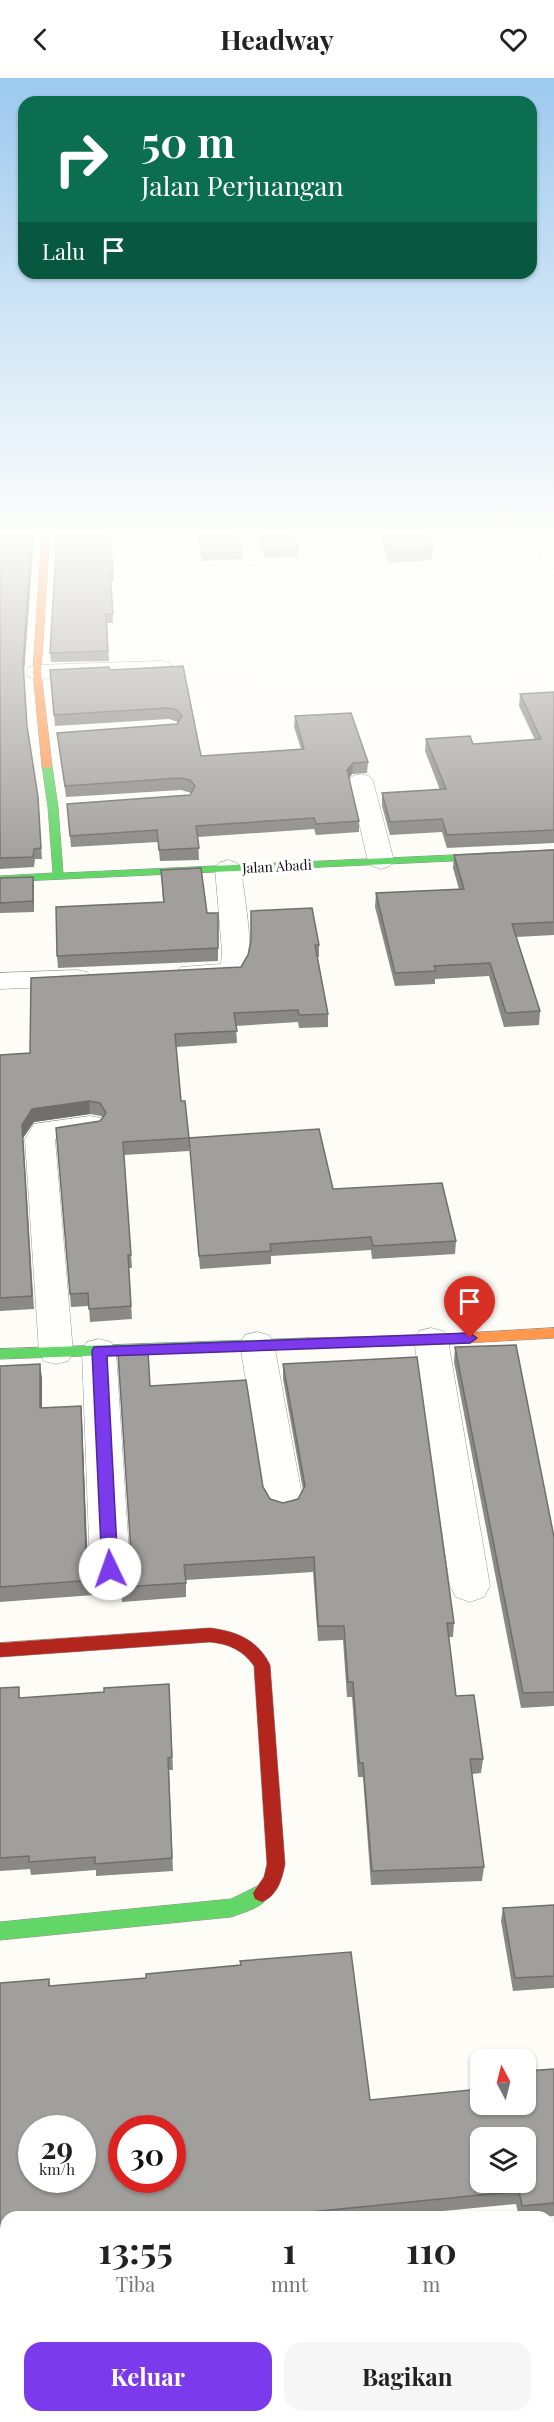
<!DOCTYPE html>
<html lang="id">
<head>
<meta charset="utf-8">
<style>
	:root { --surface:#fff; --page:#f6f6f6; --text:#222; --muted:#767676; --accent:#7c3aed }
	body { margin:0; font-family:"Playfair Display",serif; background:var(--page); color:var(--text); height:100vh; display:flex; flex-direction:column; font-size:22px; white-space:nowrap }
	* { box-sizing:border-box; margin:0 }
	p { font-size:20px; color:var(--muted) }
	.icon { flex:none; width:33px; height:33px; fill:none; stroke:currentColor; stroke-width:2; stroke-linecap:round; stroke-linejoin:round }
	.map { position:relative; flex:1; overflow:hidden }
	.details { position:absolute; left:0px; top:2133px; width:555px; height:212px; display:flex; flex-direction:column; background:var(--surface); border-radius:18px 18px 0 0; box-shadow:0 2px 4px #0004 }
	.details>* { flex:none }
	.top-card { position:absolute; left:18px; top:18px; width:519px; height:183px; border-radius:18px; box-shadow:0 2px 4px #0004; background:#0b6e4f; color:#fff; overflow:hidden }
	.needle { width:39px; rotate:353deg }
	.fabs { position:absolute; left:470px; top:1971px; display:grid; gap:12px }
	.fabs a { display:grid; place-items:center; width:66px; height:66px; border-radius:12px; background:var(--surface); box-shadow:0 2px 4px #0004; font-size:30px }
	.speed { position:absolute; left:18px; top:2037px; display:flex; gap:12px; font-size:30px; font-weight:700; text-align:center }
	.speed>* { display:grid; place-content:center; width:78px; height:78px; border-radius:50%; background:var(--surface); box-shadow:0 2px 4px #0004; line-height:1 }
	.speed small { font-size:15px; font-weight:400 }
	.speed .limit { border:9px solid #d22; background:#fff; color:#111 }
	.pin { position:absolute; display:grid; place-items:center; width:51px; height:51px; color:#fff; margin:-62px -26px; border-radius:50% 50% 50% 0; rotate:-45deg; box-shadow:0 0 6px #0007 }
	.pin .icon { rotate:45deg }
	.me { position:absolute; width:66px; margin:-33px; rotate:357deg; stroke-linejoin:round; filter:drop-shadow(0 0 4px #0008) }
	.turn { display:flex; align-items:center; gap:21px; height:126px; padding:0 24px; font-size:27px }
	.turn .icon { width:78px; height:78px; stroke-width:2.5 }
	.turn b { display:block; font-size:42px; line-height:51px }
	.then { display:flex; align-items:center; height:57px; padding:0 24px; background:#0003; gap:12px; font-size:22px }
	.eta { display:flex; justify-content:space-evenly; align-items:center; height:102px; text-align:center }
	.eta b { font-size:36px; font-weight:700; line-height:42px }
	.cta { display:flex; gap:12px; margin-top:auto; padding:12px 24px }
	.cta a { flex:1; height:69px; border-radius:18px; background:var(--accent); color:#fff; font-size:24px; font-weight:700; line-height:69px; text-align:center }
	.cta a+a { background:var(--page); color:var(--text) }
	header { display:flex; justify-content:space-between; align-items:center; height:78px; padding:0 24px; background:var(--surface); font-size:27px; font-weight:700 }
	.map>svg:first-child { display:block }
</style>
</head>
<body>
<header><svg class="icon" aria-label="back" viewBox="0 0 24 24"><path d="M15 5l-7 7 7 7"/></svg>Headway<svg class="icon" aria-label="heart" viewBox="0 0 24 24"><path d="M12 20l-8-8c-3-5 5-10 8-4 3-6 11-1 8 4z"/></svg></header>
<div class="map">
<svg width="554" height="2344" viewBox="0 0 554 2344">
	<rect width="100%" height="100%" fill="#fdfcf7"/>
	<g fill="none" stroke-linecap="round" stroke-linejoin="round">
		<!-- street casing -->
		<g stroke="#979795" stroke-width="1">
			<g id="street">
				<polygon points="237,457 257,457 263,483 260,487 246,487"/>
				<polygon points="531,457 551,457 554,464 554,490 547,488"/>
				<polygon points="162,583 170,585 173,590 170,595 37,601 29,599 26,594 29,589 37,587"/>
				<polygon points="361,696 369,698 373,703 394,783 390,788 381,791 372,788 368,783 349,703 353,698"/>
				<path d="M228,782L237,785L241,790C243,811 255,875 247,891C239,907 195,904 181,901L177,895L181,889L221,886L222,873L215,790L219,785Z"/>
				<polygon points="77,892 87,894 91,900 87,906 77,908 0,911 0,895"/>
				<polygon points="90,1038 101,1040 105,1047 101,1054 55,1061 73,1274 68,1283 56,1286 44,1283 39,1274 25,1061 34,1046"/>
				<polygon points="431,1250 443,1253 448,1262 490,1508 484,1519 470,1524 456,1519 450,1508 414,1262 419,1253"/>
				<polygon points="257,1254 269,1257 274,1266 303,1423 297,1433 284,1437 271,1433 265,1423 240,1266 245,1257"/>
				<polygon points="99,1261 111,1264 116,1273 130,1490 124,1501 110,1505 96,1501 90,1490 82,1273 87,1264"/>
				<rect x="549" y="2202" width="5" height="54"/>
				<polygon points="6,2252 6,2306 0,2307 0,2253"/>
			</g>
		</g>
		<!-- fast casing -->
		<g stroke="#8e8d8b" stroke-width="1">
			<g id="fast">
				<polygon points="47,685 52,688 58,729 63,795 473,776 478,779 473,782 0,804 0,798 53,795 48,729 42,688"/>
				<polygon points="308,1260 313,1261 315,1265 313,1269 308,1270 0,1281 0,1271"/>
				<path d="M262,1806L269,1809L271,1815C265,1829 245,1834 231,1839L0,1862V1844L231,1821Z"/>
			</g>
		</g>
		<!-- slow casing -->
		<g stroke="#8e8d8b" stroke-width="1">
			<g id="slow">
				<polygon points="42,457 50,457 41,594 52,688 47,691 42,688 33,594"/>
				<polygon points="554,772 554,778 473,782 468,779 473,776"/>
				<polygon points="554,1250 554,1260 431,1267 308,1270 303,1269 301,1265 303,1261 308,1260 431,1257"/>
			</g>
		</g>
		<!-- jam casing -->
		<g stroke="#8e8d8b" stroke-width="1">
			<path id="jam" d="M210,1550C236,1553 258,1562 270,1587L285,1786C282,1801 278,1817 262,1824L255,1821L253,1815L264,1799L267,1786L254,1588C243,1572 229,1566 210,1564L0,1579V1565Z"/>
		</g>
		<!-- street -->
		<use href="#street" fill="#fffffe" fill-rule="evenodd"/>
		<!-- fast -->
		<use href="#fast" fill="#63d668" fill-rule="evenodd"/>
		<!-- slow -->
		<use href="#slow" fill="#ff974d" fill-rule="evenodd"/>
		<!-- jam -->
		<use href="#jam" fill="#b3261e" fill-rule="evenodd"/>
	</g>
	<!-- wall -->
	<g fill="#8a8986">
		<polygon points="0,457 34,457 24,594 27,652 38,719 42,781 35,781 34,789 0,791"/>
		<polygon points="57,457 113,494 114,503 110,503 113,545 107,545 109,583 51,584 50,575"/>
		<polygon points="197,457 237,457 242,474 242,481 202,483"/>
		<polygon points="259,457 294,457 298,472 298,479 265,480"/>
		<polygon points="379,457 427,457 433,471 432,482 389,485"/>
		<polygon points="183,588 201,678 301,671 294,649 295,638 368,684 367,695 352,696 349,700 359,743 359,754 316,757 314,751 198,759 199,782 160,783 158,764 71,769 67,726 190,717 191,715 181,712 66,719 57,655 177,646 178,644 169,641 55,648 50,592 110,592"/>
		<polygon points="554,614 554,765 447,770 442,754 390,757 382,728 382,715 440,712 425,673 426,661 473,666 535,662 519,628 520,616"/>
		<polygon points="554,772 554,857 516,859 540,933 539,947 504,949 489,898 435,901 435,906 395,908 375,829 376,815 459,811 453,790 454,777"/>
		<polygon points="161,792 207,835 218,835 218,883 58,890 57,878 163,824"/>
		<polygon points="33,799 34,810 34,834 0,835 0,800"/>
		<polygon points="319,867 319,879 317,879 328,936 328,949 299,950 298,944 236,948 237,965 176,969 181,1023 189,1060 189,1073 124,1077 132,1190 129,1190 132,1241 90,1244 89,1228 71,1229 56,1050 100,1043 103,1040 101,1038 90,1036 34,1044 23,1060 34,1231 0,1233 0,977 30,975 241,889 248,877"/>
		<polygon points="189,1060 333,1111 456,1163 455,1176 372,1181 371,1172 271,1178 271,1186 200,1191"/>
		<polygon points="455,1269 554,1459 554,1628 521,1630 454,1284"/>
		<polygon points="283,1286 454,1545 453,1559 449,1559 456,1618 483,1681 481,1695 472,1696 484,1789 482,1803 371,1807 363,1699 358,1699 352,1619 347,1619 343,1562 318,1563 313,1494 186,1502 186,1519 122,1524 121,1515 0,1524 0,1288 42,1300 42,1330 81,1328 82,1343 87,1477 94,1489 109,1493 123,1489 131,1475 150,1308 263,1409 270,1421 283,1425 298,1421 303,1412 283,1301"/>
		<polygon points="169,1606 173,1692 169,1692 173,1793 96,1798 96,1792 31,1797 30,1791 0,1793 0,1610 21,1620 104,1614"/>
		<polygon points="554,1827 554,1910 513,1913 501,1843 503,1830"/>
		<polygon points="49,1901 50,1908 370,2022 480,2026 554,1991 554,2138 538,2139 519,2139 516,2126 382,2139 6,2139 6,2177 0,2178 0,1905"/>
	</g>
	<!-- shaded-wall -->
	<g fill="#716f6d">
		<polygon points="32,457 34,457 24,594 23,585"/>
		<polygon points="353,685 352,696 347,704 347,692"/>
		<polygon points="33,799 34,810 34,834 33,823"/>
		<polygon points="89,1023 90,1036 34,1044 23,1060 34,1231 22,1047 32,1031"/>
		<polygon points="40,1286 42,1300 42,1345 40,1330"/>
		<polygon points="81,1328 82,1343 88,1490 86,1475"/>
	</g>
	<!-- building -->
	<g fill="#a19f9c" stroke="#716f6d" stroke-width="1.5" fill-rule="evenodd">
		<polygon points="0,457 32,457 23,585 27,648 38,719 41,770 34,771 33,779 0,780"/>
		<polygon points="57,457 110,457 113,494 110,494 113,536 106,536 108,573 50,575"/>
		<polygon points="198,457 237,457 242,474 201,476"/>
		<polygon points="261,457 294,457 298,472 265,474"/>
		<polygon points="383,457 427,457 433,471 390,474"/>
		<polygon points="183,588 201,678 304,671 295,638 351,635 368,684 353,685 347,692 359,743 316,746 314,740 196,748 199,770 159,772 157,752 70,758 67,726 190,717 195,708 190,702 180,700 65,708 57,655 177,646 182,638 177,632 168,630 54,637 50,592 109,589 110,592"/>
		<polygon points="554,614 554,752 447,757 442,741 390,744 382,715 446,711 426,661 470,658 473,666 541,661 520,616"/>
		<polygon points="554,772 554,844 512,846 540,933 506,935 490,885 434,888 436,893 395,895 376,815 464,811 454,777"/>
		<polygon points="201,790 207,835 218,835 218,870 57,878 56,829 164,824 161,792"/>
		<polygon points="33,799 33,823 0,825 0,800"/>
		<polygon points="312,830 319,867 315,867 328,936 299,937 298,932 234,935 237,953 175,956 181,1023 185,1023 189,1060 123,1064 131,1177 128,1177 131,1228 89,1231 88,1215 70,1216 56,1050 100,1043 106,1035 100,1025 89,1023 32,1031 22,1047 32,1218 0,1220 0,977 30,975 31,900 241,889 248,877 251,863 251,833"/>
		<polygon points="319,1051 333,1111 442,1105 456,1163 373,1168 371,1159 270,1166 271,1173 199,1178 189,1060"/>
		<polygon points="516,1267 554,1459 554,1614 523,1615 455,1269"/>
		<polygon points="148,1273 150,1308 246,1302 263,1409 270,1421 283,1425 298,1421 305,1408 283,1286 417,1279 454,1545 447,1545 456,1618 474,1617 483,1681 470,1681 484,1789 372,1793 363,1685 359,1685 353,1604 348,1604 344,1548 318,1548 314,1479 184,1487 186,1505 121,1509 120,1500 0,1509 0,1288 40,1286 40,1330 81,1328 86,1475 94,1489 109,1493 123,1489 131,1475 118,1275"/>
		<polygon points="169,1606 172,1679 168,1680 172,1780 95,1786 95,1779 29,1784 29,1778 0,1780 0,1610 19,1609 19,1620 104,1614 104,1610"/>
		<polygon points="554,1827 554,1898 515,1900 503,1830"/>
		<path d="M351,1874L370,2022L480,2011V2026H525V1993L554,1991V2125L522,2128L519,2113L281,2137L282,2139H6V2165H0V1905L49,1901V1908L146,1900V1896L241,1887L240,1883ZM32,2050H82V2102H32ZM122,2050H172V2102H122ZM480,2060H525V2104H480Z"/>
		<polygon points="554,2335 554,2344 483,2344 526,2338 549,2338 549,2336"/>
		<polygon points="32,2338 95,2338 95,2344 22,2344 22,2340"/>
		<polygon points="192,2338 461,2338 462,2344 188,2344 187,2339"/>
	</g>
	<!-- sky -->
	<linearGradient id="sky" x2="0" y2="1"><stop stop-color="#9dc9ee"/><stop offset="0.58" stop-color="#fefefb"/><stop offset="1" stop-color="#fefefb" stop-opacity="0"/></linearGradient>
	<rect width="554" height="785" fill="url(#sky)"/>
	<!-- route -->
	<polygon fill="#7c3aed" stroke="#51269a" stroke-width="1.5" points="470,1255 477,1260 470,1265 107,1278 118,1491 116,1495 110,1497 104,1495 102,1491 92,1273 94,1269"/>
	<g text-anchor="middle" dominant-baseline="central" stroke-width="6" stroke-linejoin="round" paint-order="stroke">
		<!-- far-street labels -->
		<g font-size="14" fill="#111" stroke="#fff">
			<text transform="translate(277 788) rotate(-3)">Jalan Abadi</text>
		</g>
	</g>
</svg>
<div class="fabs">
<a><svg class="needle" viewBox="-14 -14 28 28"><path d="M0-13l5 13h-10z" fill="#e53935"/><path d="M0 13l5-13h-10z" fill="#767676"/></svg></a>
<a><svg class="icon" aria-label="layers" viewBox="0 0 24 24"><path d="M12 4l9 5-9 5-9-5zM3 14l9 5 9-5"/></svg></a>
</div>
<div class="speed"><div>29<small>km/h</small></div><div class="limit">30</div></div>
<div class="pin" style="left:470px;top:1260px;background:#d93025"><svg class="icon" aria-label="arrive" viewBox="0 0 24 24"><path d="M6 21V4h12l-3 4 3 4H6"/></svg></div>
<svg class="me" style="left:110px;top:1491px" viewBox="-20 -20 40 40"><circle r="19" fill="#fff"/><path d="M0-13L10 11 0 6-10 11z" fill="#7c3aed"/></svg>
<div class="top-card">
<div class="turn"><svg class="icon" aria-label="right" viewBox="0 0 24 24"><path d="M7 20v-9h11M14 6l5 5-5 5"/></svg><div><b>50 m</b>Jalan Perjuangan</div></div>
<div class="then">Lalu<svg class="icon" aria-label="arrive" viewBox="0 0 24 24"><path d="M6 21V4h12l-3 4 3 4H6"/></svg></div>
</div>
<section class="details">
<div class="eta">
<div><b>13:55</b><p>Tiba</p></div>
<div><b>1</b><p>mnt</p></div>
<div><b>110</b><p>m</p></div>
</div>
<div class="cta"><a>Keluar</a><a>Bagikan</a></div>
</section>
</div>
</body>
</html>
